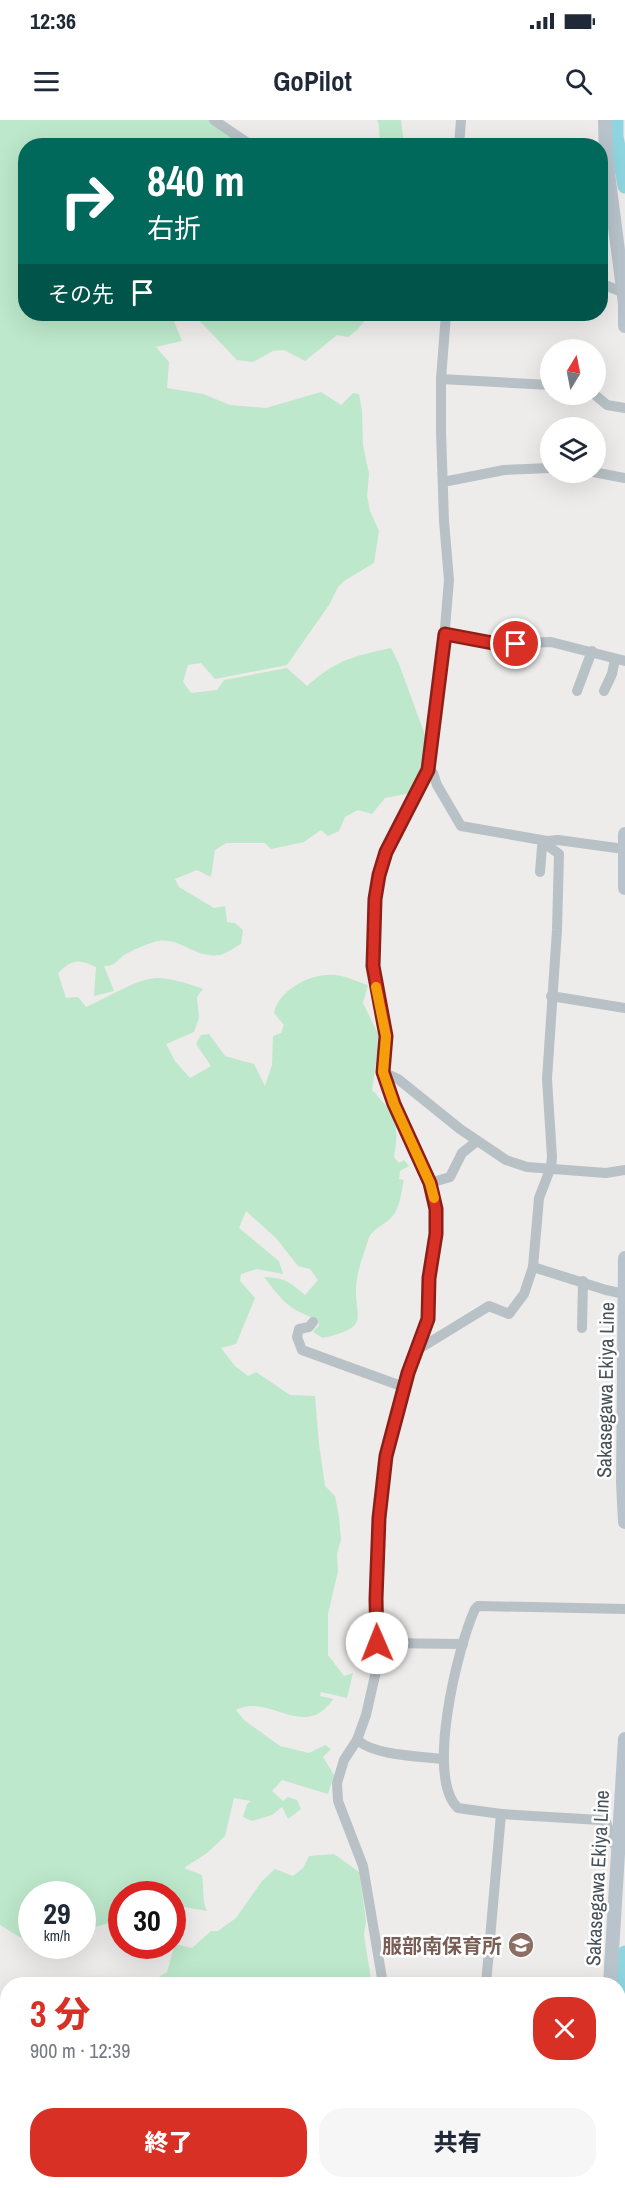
<!DOCTYPE html>
<html lang="ja">
<head>
<meta charset="utf-8">
<style>
	:root { --surface:#fff; --page:#f6f6f7; --text:#1f2937; --muted:#747a83; --accent:#d93025 }
	body { margin:0; font-family:"Archivo Narrow","Noto Sans JP",sans-serif; background:var(--page); color:var(--text); height:100vh; display:flex; flex-direction:column; font-size:22px; white-space:nowrap }
	* { box-sizing:border-box; margin:0 }
	p { font-size:20px; color:var(--muted) }
	.icon { flex:none; width:33px; height:33px; fill:none; stroke:currentColor; stroke-width:2; stroke-linecap:round; stroke-linejoin:round }
	.map { position:relative; flex:1; overflow:hidden }
	.sheet { position:absolute; left:0px; top:1857px; width:626px; height:212px; display:flex; flex-direction:column; background:var(--surface); border-radius:24px 24px 0 0; box-shadow:0 6px 24px #0002 }
	.sheet>* { flex:none }
	.hud { position:absolute; left:18px; top:18px; width:590px; height:183px; border-radius:24px; box-shadow:0 6px 24px #0002; background:#00695c; color:#fff; overflow:hidden }
	.needle { width:39px; rotate:10deg }
	.tools { position:absolute; left:540px; top:219px; display:grid; gap:12px }
	.tools a { display:grid; place-items:center; width:66px; height:66px; border-radius:50%; background:var(--surface); box-shadow:0 6px 24px #0002; font-size:30px }
	.speed { position:absolute; left:18px; top:1761px; display:flex; gap:12px; font-size:30px; font-weight:700; text-align:center }
	.speed>* { display:grid; place-content:center; width:78px; height:78px; border-radius:50%; background:var(--surface); box-shadow:0 6px 24px #0002; line-height:1 }
	.speed small { font-size:15px; font-weight:400 }
	.speed .limit { border:9px solid #d22; background:#fff; color:#111 }
	.pin { position:absolute; display:grid; place-items:center; width:51px; height:51px; color:#fff; margin:-26px; border:3px solid #fff; border-radius:50%; box-shadow:0 2px 6px #0007 }
	.me { position:absolute; width:66px; margin:-33px; rotate:359deg; stroke-linejoin:round; filter:drop-shadow(0 0 4px #0008) }
	.turn { display:flex; align-items:center; gap:21px; height:126px; padding:0 30px; font-size:27px }
	.turn .icon { width:78px; height:78px; stroke-width:2.5 }
	.turn b { display:block; font-size:42px; line-height:51px }
	.then { display:flex; align-items:center; height:57px; padding:0 30px; background:#0003; gap:12px; font-size:22px }
	.round { display:grid; place-items:center; flex:none; width:63px; height:63px; border-radius:24px; background:var(--page) }
	.summary { display:flex; align-items:center; justify-content:space-between; height:102px; padding:0 30px }
	h1 { font-size:36px; font-weight:800; line-height:45px; color:var(--accent) }
	.button { display:flex; gap:12px; margin-top:auto; padding:12px 30px }
	.button a { flex:1; height:69px; border-radius:24px; background:var(--accent); color:#fff; font-size:24px; font-weight:800; line-height:69px; text-align:center }
	.button a+a { background:var(--page); color:var(--text) }
	.status { display:flex; justify-content:space-between; align-items:center; height:42px; padding:0 30px; background:var(--surface); direction:ltr }
	.status svg { height:16px; fill:currentColor }
	header { display:flex; justify-content:space-between; align-items:center; height:78px; padding:0 30px; background:var(--surface); font-size:27px; font-weight:800 }
	.map>svg:first-child { display:block }
</style>
</head>
<body>
<div class="status"><b>12:36</b><svg viewBox="0 0 49 12"><path d="M0 12V9h3v3zM5 12V6h3v6zM10 12V3h3v9zM15 12V0h3v12zM26 1h20v11H26zM47 4h2v5h-2z"/></svg></div>
<header><svg class="icon" aria-label="menu" viewBox="0 0 24 24"><path d="M4 6h16M4 12h16M4 18h16"/></svg>GoPilot<svg class="icon" aria-label="search" viewBox="0 0 24 24"><circle cx="10" cy="10" r="6"/><path d="M15 15l6 6"/></svg></header>
<div class="map">
<svg width="625" height="2068" viewBox="0 0 625 2068">
	<rect width="100%" height="100%" fill="#eeebeb"/>
	<!-- green -->
	<g fill="#bde8cb">
		<path d="M0,0H213L248,25L26,26V194H171L182,221L156,227L169,242L167,268L203,274L230,285L266,288L321,272L341,285L353,273L359,274L362,291L363,325L369,354L367,376L370,391L379,411L374,443L344,461L338,467L329,485L287,545L215,559L201,543L188,545L183,562L191,573L217,570L224,560L287,548L307,566C336,540 354,536 391,528L399,544L425,615L423,647L411,673L385,678L372,694L358,690L345,697L339,711L328,716L321,710L304,722L271,729L265,723H226L215,730L211,757L197,750L175,759L179,767L214,788L225,786L227,802L235,803L243,810L241,824C235,827 226,834 220,835C196,839 180,817 158,821C151,822 128,832 123,836C117,841 113,847 104,846L114,871L94,876L96,847C77,839 73,839 58,853L66,878L78,877L86,887C105,879 136,859 156,858C172,858 189,864 203,869L197,877L199,898L194,912L166,924L175,941L190,958L211,946L196,924L201,915L209,914L225,936L254,944L265,966L272,945L273,916L281,913L284,905L274,893C278,870 312,852 335,855C346,856 357,862 368,865L363,883L378,914L377,935L372,970C395,994 400,1005 394,1037L399,1043L404,1040L409,1046L400,1051L399,1059L404,1060C401,1072 400,1089 391,1098C384,1105 374,1108 369,1117C365,1131 359,1145 357,1159C351,1196 376,1206 323,1218L313,1212L319,1205L317,1199C287,1189 283,1181 264,1157C284,1158 289,1161 305,1175L318,1160L310,1149L298,1146L276,1118L246,1091L239,1108L279,1141L283,1154L257,1149L241,1154L240,1161L255,1178L236,1224L221,1228L235,1246L248,1256L256,1252L290,1275L315,1276L319,1324L325,1366L335,1376L339,1397L341,1420L337,1434L338,1451L328,1494V1535L344,1556L353,1553L347,1578L321,1572L320,1576L333,1579C305,1622 268,1572 236,1590L244,1600L280,1626L309,1633L325,1625L331,1629L323,1637L334,1655L328,1674L282,1660L272,1671L283,1681L288,1677L297,1680L301,1689L288,1699L282,1687L272,1695L252,1701L243,1697L247,1684L251,1681L234,1678L225,1716L207,1733L184,1748L202,1755C204,1768 202,1781 207,1791L173,1785L172,1774H122L121,1801H115L83,1811L82,1774H32L31,1812L21,1818L0,1805Z"/>
		<path d="M377,0H401L404,25H384C376,16 382,10 377,0Z"/>
		<polygon points="193,194 370,194 357,210 348,217 337,215 305,241 284,230 273,231 253,242 237,240"/>
		<polygon points="334,1734 359,1752 366,1801 364,1815 371,1859 374,1864 147,1864 167,1852 175,1824 192,1828 211,1811 218,1811 236,1798 262,1761 275,1749 293,1756 303,1748 309,1736"/>
		<polygon points="0,1939 7,1941 8,2061 216,2062 206,2068 0,2068"/>
	</g>
	<g fill="none" stroke-linecap="round" stroke-linejoin="round">
		<!-- river -->
		<g stroke="#8fd5e0" stroke-width="15">
			<polyline points="616,0 616,16 625,66"/>
			<polyline points="618,1925 625,1833"/>
			<polyline points="607,2068 608,2061"/>
		</g>
		<!-- street -->
		<g stroke="#b8c1c6" stroke-width="10">
			<polyline points="214,0 252,26"/>
			<polyline points="459,26 461,0"/>
			<polyline points="600,163 622,172"/>
			<polyline points="441,259 550,265"/>
			<polyline points="594,274 607,285 625,288"/>
			<polyline points="593,352 625,358"/>
			<polyline points="443,362 504,350 550,348"/>
			<polyline points="445,514 498,524 551,522 625,541"/>
			<polyline points="577,571 592,531"/>
			<polyline points="604,571 612,554 615,539"/>
			<polyline points="428,650 433,653 437,665 461,706 547,721 558,720 624,729"/>
			<polyline points="540,752 542,727 547,721"/>
			<polyline points="551,876 625,888"/>
			<polyline points="383,952 398,959 460,1009 506,1040 527,1047 606,1053 625,1050"/>
			<polyline points="430,1063 450,1057 462,1033 477,1021"/>
			<polyline points="533,1147 606,1170 625,1174"/>
			<polyline points="313,1202 309,1207 299,1209 297,1217 302,1230 404,1267"/>
			<polyline points="582,1208 583,1161"/>
			<polyline points="419,1225 422,1227 489,1186 509,1194 524,1174 533,1147 539,1078 551,1047 552,1037 547,959 557,810 559,734 547,725 547,721"/>
			<polyline points="377,1523 463,1524"/>
			<path d="M357,1620C376,1636 419,1636 444,1639"/>
			<path d="M622,1729L614,1724L606,1702L600,1700L501,1694L458,1688C425,1658 458,1526 475,1489L478,1486L625,1489"/>
			<polyline points="383,1864 363,1746 338,1681 337,1663 344,1640 357,1620 366,1595 377,1547 376,1479 379,1398 386,1336 408,1253 428,1199 429,1158 436,1114 436,1089 430,1063 395,983 383,952 386,916 373,846 375,779 379,755 386,732 428,650 441,556 449,460 444,401 441,312 441,259 446,194"/>
			<polyline points="486,1864 501,1694"/>
			<polyline points="543,1864 543,1863"/>
			<polyline points="417,2068 423,2061"/>
		</g>
		<!-- secondary -->
		<g stroke="#b9c3cb" stroke-width="14">
			<polyline points="605,0 606,38 625,184 625,206"/>
			<polyline points="625,714 625,768"/>
			<polyline points="625,1138 623,1363 625,1402"/>
			<polyline points="610,1864 625,1619"/>
			<polyline points="0,1924 8,1929"/>
			<polyline points="377,2061 384,2068"/>
			<polyline points="590,2068 591,2061"/>
		</g>
	</g>
	<g fill="none" stroke-linecap="round" stroke-linejoin="round">
		<!-- route casing -->
		<g stroke="#8d1f18" stroke-width="15">
			<polyline id="route" points="377,1523 376,1479 379,1398 386,1336 408,1253 428,1199 429,1158 436,1114 436,1089 430,1063 394,984 383,952 386,916 373,846 375,779 379,755 386,732 428,650 445,514 498,524 516,524"/>
		</g>
		<!-- route -->
		<use href="#route" stroke="#d93025" stroke-width="10"/>
		<!-- slow -->
		<polyline stroke="#f59e0b" stroke-width="10" points="376,867 386,916 383,952 394,984 430,1063 434,1078"/>
	</g>
	<!-- icons -->
	<defs>
		<g id="school-disc" transform="scale(1.35)"><circle r="9.5" fill="#8d6e63" stroke="#fff"/><path d="M0-5L7-2L0 1L-7-2ZM-4 1L0 2.5L4 1V4Q0 6-4 4Z" fill="#fff"/></g>
	</defs>
	<g fill-rule="evenodd">
		<use href="#school-disc" x="521" y="1825"/>
	</g>
	<g text-anchor="middle" dominant-baseline="central" stroke-width="5" stroke-linejoin="round" paint-order="stroke">
		<!-- street labels -->
		<g font-size="20" fill="#465056" stroke="#fff">
			<text transform="translate(605 1270) rotate(-89)">Sakasegawa Ekiya Line</text>
			<text transform="translate(597 1758) rotate(-87)">Sakasegawa Ekiya Line</text>
		</g>
		<!-- education labels -->
		<g font-size="20" font-weight="bold" fill="#785e54" stroke="#fff" text-anchor="end">
			<text x="502" y="1825">服部南保育所</text>
		</g>
	</g>
</svg>
<div class="tools">
<a><svg class="needle" viewBox="-14 -14 28 28"><path d="M0-13l5 13h-10z" fill="#e53935"/><path d="M0 13l5-13h-10z" fill="#747a83"/></svg></a>
<a><svg class="icon" aria-label="layers" viewBox="0 0 24 24"><path d="M12 4l9 5-9 5-9-5zM3 14l9 5 9-5"/></svg></a>
</div>
<div class="speed"><div>29<small>km/h</small></div><div class="limit">30</div></div>
<div class="pin" style="left:516px;top:524px;background:#d93025"><svg class="icon" aria-label="arrive" viewBox="0 0 24 24"><path d="M6 21V4h12l-3 4 3 4H6"/></svg></div>
<svg class="me" style="left:377px;top:1523px" viewBox="-20 -20 40 40"><circle r="19" fill="#fff"/><path d="M0-13L10 11 0 6-10 11z" fill="#d93025"/></svg>
<div class="hud">
<div class="turn"><svg class="icon" aria-label="right" viewBox="0 0 24 24"><path d="M7 20v-9h11M14 6l5 5-5 5"/></svg><div><b>840 m</b>右折</div></div>
<div class="then">その先<svg class="icon" aria-label="arrive" viewBox="0 0 24 24"><path d="M6 21V4h12l-3 4 3 4H6"/></svg></div>
</div>
<section class="sheet">
<div class="summary"><div><h1>3 分</h1><p>900 m · 12:39</p></div><a class="round" style="background:#d93025;color:#fff"><svg class="icon" aria-label="close" viewBox="0 0 24 24"><path d="M6 6l12 12M18 6L6 18"/></svg></a></div>
<div class="button"><a>終了</a><a>共有</a></div>
</section>
</div>
</body>
</html>
